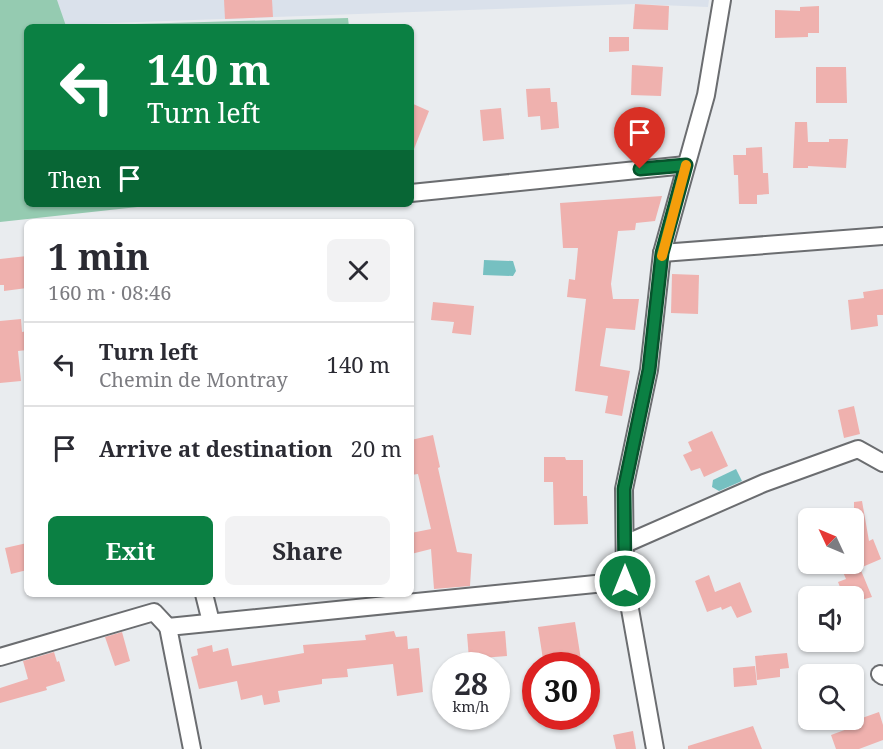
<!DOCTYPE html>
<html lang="en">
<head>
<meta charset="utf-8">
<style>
	:root { --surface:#fff; --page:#f2f2f3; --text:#2b2b33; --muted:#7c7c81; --line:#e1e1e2; --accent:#0b8043 }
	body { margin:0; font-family:"Noto Serif",serif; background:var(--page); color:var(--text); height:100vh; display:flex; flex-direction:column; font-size:22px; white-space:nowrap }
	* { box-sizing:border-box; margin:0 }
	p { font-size:20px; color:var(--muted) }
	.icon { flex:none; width:33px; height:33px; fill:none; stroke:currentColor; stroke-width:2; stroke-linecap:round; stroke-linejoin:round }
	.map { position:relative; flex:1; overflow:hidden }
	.details { position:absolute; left:24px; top:219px; width:390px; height:378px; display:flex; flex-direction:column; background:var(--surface); border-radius:9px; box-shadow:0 2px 4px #0004 }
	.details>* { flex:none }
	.banner { position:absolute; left:24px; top:24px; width:390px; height:183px; border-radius:9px; box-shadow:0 2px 4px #0004; background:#0b8043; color:#fff; overflow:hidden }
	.needle { width:39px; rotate:314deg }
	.controls { position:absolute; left:798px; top:508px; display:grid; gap:12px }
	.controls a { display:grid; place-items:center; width:66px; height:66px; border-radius:9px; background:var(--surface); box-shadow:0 2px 4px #0004; font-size:30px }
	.speed { position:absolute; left:432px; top:652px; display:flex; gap:12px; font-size:30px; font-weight:700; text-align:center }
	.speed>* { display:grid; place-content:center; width:78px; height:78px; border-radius:50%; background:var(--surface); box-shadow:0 2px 4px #0004; line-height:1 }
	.speed small { font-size:15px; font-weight:400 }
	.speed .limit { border:9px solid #d22; background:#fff; color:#111 }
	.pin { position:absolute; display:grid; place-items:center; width:51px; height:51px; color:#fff; margin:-62px -26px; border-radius:50% 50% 50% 0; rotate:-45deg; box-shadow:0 0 6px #0007 }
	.pin .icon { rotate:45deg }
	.me { position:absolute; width:66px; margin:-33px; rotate:0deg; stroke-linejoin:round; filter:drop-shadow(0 0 4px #0008) }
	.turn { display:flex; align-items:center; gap:21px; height:126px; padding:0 24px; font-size:27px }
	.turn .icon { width:78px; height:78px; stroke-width:2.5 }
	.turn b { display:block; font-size:42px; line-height:51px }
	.then { display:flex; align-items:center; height:57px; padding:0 24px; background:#0003; gap:12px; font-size:22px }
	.round { display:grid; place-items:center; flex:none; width:63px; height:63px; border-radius:9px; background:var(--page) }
	.headline { display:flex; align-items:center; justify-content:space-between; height:102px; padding:0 24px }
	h1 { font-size:36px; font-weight:700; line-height:45px }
	.primary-button { display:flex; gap:12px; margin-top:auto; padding:12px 24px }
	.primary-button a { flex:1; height:69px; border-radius:9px; background:var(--accent); color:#fff; font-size:24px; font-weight:700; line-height:69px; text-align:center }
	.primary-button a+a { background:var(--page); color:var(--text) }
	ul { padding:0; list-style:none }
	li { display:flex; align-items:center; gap:18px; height:84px; padding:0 24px; border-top:2px solid var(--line) }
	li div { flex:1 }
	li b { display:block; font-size:22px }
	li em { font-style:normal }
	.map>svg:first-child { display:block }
</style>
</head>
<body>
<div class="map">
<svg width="883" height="749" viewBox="0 0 883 749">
	<rect width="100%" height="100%" fill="#e9ecef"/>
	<!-- built -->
	<polygon fill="#dae1eb" points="0,0 709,0 708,7 635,4 0,27"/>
	<!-- green -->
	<polygon fill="#95cbb1" points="0,0 57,0 66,26 348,18 349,27 27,27 27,204 165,204 0,222"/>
	<!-- water -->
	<g fill="#76c0c1">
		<polygon points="484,260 513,261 516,271 513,276 483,275"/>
		<polygon points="736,469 742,481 719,491 712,487 713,480"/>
	</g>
	<!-- building -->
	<g fill="#efb1ae">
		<polygon points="224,0 272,0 273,17 225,19"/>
		<polygon points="635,4 669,6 668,30 633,29"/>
		<polygon points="819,6 819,33 808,33 808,37 775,38 775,10 800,11 800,7"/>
		<polygon points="609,37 629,37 629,51 609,52"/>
		<polygon points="632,65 663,67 661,96 631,95"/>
		<polygon points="816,67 846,67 847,103 816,103"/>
		<polygon points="550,88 551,102 557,102 559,128 541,130 540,116 528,117 526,89"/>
		<polygon points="411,103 429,111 412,154 411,154"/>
		<polygon points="501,108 504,139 483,141 480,110"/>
		<polygon points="795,122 807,122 808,142 829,142 829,139 848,139 846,168 808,166 808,168 793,168"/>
		<polygon points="762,147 763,173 768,173 769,194 757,195 757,204 739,204 738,175 734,175 733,155 746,155 746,148"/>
		<polygon points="662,196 655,221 636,223 635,230 618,231 611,284 613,299 639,299 635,330 606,328 600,366 630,371 622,416 605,413 608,396 575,391 586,299 567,297 569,279 575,280 578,248 563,248 560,203"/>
		<polygon points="27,256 27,288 4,291 4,285 0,285 0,259"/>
		<polygon points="672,274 699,275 698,314 671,313"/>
		<polygon points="883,289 883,315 877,315 878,326 851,330 848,300 864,298 863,292"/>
		<polygon points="433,302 474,306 471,335 452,333 454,322 431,320"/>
		<polygon points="21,319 22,332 27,331 27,350 18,351 21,381 0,383 0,321"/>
		<polygon points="854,406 860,434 844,438 838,410"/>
		<polygon points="712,431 728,466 704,477 700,468 691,471 683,455 692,451 688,442"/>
		<polygon points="433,435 440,467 438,468 457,552 472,554 470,586 434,589 431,549 411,554 411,533 431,529 418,474 411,475 411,440"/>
		<polygon points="544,457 565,457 566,460 583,460 583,496 587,496 588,524 554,525 553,482 544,482"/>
		<polygon points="862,501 869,541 873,539 881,559 860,568 872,597 854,602 854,597 844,597 838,582 846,579 840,565 854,564 854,502"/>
		<polygon points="27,543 27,570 11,574 5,548"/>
		<polygon points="709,575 715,592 740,582 752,612 737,618 731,606 722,610 721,607 707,612 695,581"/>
		<polygon points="575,622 582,666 544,666 538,627"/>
		<polygon points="394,631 396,637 407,636 408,649 419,648 423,692 397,696 393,664 347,669 348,677 322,679 322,684 278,691 280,702 264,705 262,695 241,700 237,681 199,689 191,657 198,655 197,649 212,645 213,652 228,648 232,666 304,653 303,645 366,640 365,635"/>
		<polygon points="505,631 507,656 469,659 467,634"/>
		<polygon points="122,632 130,661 115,666 105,637"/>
		<polygon points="54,652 57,662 59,661 65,681 46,687 47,690 0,703 0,688 28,679 23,661"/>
		<polygon points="787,653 789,668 780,669 780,677 757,680 755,656"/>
		<polygon points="755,666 757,685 734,687 733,668"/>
		<polygon points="879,712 883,725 883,740 859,749 836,749 831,735 850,728 848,723"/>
		<polygon points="753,726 762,749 688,749 688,746"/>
		<polygon points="633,731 636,749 616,749 613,735"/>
	</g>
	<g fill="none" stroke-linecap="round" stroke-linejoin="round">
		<!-- minor casing -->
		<g stroke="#6b6d70" stroke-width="20">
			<g id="minor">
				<polyline points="411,193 686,165"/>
				<polyline points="662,253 883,236"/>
				<polyline points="625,544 764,483 858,449 883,463"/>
				<polyline points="204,594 211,622"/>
				<polyline points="0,657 154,612 168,627"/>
				<polyline points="880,674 883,676"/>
				<polyline points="192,749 168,627 625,581"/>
				<polyline points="655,749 625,581 624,489 649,370 662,253 706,95 722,0"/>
			</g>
		</g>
		<!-- minor -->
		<use href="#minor" stroke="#fff" stroke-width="16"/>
	</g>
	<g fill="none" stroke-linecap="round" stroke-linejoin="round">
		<!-- route casing -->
		<g stroke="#07532c" stroke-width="15">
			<polyline id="route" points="625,581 624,489 649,370 662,253 686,165 640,169"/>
		</g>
		<!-- route -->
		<use href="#route" stroke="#0b8043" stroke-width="10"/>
		<!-- slow -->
		<polyline stroke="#f59e0b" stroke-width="10" points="662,256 686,165"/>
	</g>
</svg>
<div class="controls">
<a><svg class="needle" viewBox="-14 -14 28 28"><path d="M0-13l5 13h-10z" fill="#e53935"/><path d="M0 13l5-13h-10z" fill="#7c7c81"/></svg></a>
<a><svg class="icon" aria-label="sound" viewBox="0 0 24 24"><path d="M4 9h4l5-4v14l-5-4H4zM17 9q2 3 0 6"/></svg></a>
<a><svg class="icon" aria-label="search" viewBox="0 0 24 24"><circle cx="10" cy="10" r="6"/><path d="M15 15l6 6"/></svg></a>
</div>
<div class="speed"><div>28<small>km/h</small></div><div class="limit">30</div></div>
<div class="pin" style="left:640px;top:169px;background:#d93025"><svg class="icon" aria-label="arrive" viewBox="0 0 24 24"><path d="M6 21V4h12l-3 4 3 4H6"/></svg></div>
<svg class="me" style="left:625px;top:581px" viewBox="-20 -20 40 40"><circle r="17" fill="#0b8043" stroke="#fff" stroke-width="3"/><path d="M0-11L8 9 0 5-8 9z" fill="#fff"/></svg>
<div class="banner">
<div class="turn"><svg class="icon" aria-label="left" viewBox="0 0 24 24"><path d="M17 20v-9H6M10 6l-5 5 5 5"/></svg><div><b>140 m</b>Turn left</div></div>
<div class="then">Then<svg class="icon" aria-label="arrive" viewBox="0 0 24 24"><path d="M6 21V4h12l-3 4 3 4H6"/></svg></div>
</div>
<section class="details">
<div class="headline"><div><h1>1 min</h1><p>160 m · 08:46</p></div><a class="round"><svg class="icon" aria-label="close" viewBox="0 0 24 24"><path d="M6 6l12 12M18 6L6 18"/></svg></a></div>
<ul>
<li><svg class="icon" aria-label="left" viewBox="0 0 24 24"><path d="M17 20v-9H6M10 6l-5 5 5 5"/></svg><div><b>Turn left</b><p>Chemin de Montray</p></div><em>140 m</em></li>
<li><svg class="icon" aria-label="arrive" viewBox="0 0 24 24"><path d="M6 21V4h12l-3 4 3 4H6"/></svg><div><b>Arrive at destination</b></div><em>20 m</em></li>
</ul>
<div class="primary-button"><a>Exit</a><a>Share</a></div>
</section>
</div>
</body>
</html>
